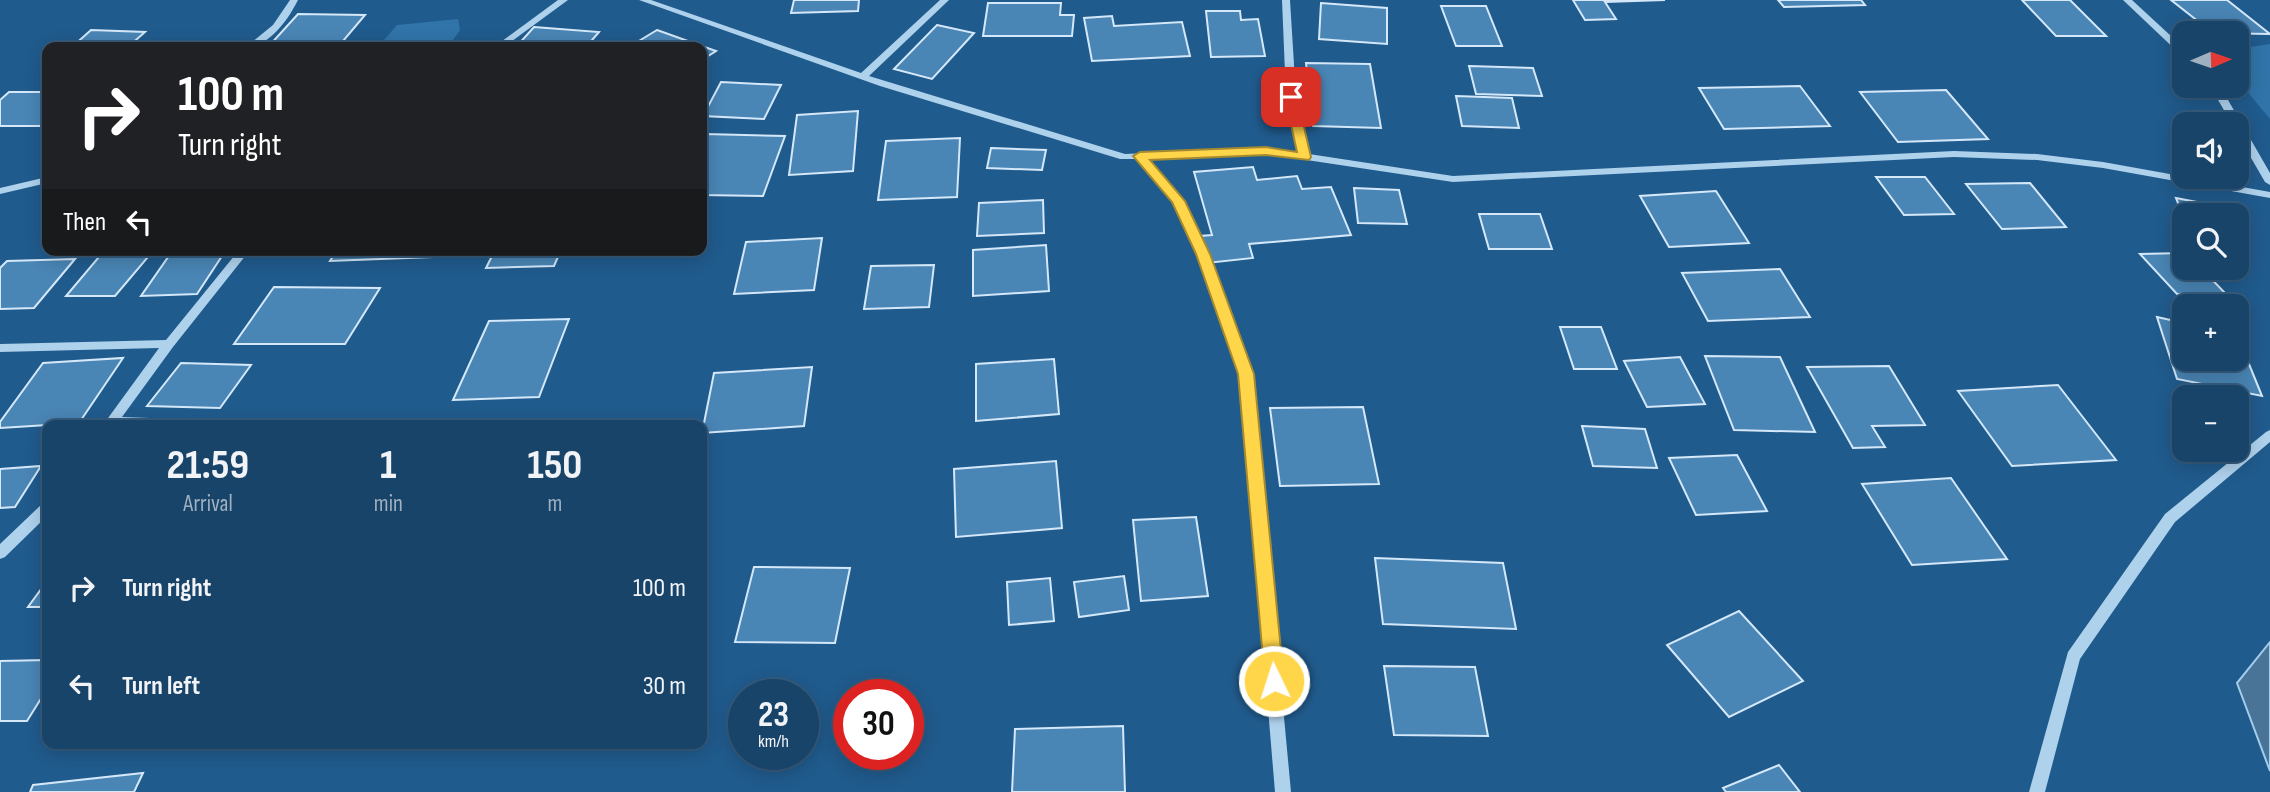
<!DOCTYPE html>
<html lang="en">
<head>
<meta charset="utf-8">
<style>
	:root { --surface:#18446a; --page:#214b70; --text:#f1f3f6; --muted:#9fb0c1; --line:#365c7e }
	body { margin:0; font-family:"Sofia Sans Condensed",sans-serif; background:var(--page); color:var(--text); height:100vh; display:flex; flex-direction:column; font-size:26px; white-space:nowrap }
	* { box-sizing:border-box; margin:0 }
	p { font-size:23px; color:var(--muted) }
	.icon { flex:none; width:38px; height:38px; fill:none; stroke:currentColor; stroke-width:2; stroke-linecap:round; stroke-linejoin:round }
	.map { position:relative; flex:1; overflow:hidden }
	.panel { position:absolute; left:42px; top:420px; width:665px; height:329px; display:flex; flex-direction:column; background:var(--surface); border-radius:14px; box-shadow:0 4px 18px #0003,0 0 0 2px var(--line) }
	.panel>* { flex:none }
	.banner { position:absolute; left:42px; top:42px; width:665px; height:214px; border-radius:14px; box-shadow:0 4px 18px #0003,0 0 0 2px var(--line); background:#202124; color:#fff; overflow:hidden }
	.needle { width:46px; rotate:88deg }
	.controls { position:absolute; left:2172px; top:21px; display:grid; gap:14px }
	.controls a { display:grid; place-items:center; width:77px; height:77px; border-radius:14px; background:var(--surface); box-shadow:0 4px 18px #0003,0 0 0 2px var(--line); font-size:35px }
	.speed { position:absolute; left:728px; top:679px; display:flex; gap:14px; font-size:35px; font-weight:700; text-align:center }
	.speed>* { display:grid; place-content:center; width:91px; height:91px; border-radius:50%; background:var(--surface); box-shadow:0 4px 18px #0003,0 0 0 2px var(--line); line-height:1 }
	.speed small { font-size:18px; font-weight:400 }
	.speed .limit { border:10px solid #d22; background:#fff; color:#111 }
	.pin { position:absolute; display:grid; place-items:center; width:60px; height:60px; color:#fff; margin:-30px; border-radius:14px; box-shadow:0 4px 10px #0006 }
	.me { position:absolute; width:77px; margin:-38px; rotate:356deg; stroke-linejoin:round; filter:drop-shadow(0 0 5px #0008) }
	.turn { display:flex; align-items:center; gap:24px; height:147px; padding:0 21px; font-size:32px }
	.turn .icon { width:91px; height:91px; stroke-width:2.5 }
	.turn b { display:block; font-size:49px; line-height:60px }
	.then { display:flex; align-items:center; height:66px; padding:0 21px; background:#0003; gap:14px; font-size:26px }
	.eta { display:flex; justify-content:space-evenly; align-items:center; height:119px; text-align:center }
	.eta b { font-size:42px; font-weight:700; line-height:49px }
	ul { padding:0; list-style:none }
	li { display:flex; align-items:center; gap:21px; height:98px; padding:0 21px }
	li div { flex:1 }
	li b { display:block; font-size:26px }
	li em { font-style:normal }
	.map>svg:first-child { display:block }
</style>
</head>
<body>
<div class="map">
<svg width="2270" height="792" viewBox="0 0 2270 792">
	<rect width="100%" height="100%" fill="#205b8d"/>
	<!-- green -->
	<g fill="#3174a9">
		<polygon points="458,19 460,30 448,47 378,47 397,25"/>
		<polygon points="2270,44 2270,119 2237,79 2236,49"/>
	</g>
	<!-- water -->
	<polygon fill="#4a7497" stroke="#a2cded" stroke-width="2" points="2270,642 2270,771 2237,683"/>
	<!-- building -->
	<g fill="#4985b5" stroke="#d4e8f9" stroke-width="2">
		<polygon points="794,0 859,0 858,11 791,13"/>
		<polygon points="1573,0 1665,0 1605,2 1616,19 1585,20"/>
		<polygon points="1778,0 1861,0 1865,5 1784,7"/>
		<polygon points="2022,0 2070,0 2106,36 2056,36"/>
		<polygon points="2171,0 2227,0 2270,34 2213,33"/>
		<polygon points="988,3 1061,3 1060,15 1074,15 1072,36 983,36"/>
		<polygon points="1321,3 1387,8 1387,44 1319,39"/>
		<polygon points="1441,6 1486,6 1502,46 1456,46"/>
		<polygon points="1206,11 1240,11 1241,20 1258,19 1265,56 1211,57"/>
		<polygon points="298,14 365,15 338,47 268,47"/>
		<polygon points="1112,16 1114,26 1182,22 1190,56 1092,61 1084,18"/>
		<polygon points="937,25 974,33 932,79 894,69"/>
		<polygon points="534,27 599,32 586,47 516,47"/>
		<polygon points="91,30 145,32 128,47 72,47"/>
		<polygon points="657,30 716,51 702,60 702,47 629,47"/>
		<polygon points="1306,63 1370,64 1381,128 1313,126"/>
		<polygon points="1469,66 1533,68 1542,96 1476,94"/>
		<polygon points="721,82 781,85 764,119 703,116"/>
		<polygon points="1800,86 1830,126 1724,129 1699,88"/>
		<polygon points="1946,90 1988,139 1898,142 1860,92"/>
		<polygon points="9,92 47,92 47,119 40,126 0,126 0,100"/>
		<polygon points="1456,96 1512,98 1519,128 1462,126"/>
		<polygon points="858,111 853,171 789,175 797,115"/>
		<polygon points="705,134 785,136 763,196 702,195 702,142"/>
		<polygon points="960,138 957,197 878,200 886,141"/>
		<polygon points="991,148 1046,150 1042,170 987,168"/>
		<polygon points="1253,167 1257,180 1297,176 1302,189 1331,187 1351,235 1249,244 1253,258 1207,263 1200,236 1212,235 1194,172"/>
		<polygon points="1876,177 1925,177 1954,214 1904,215"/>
		<polygon points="2030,183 2066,227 2002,229 1966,184"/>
		<polygon points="1354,188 1399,190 1407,224 1358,223"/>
		<polygon points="1716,191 1749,243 1669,247 1640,196"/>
		<polygon points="2176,198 2228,208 2232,215 2184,215 2184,218"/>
		<polygon points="1043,200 1044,233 977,236 979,203"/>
		<polygon points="1479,214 1540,214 1552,249 1489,249"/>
		<polygon points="2236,227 2247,251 2236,249"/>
		<polygon points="822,238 814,290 734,294 746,242"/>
		<polygon points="1046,245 1049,291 973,296 973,250"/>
		<polygon points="173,250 226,250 197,294 141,296"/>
		<polygon points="337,250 437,250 433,257 330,261"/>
		<polygon points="495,250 561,250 554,266 486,268"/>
		<polygon points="104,251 153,251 115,296 66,296"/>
		<polygon points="2184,253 2184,268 2201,268 2225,293 2177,294 2140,254"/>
		<polygon points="75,259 34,308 0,309 0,268 7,261"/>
		<polygon points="934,265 929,307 864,309 871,266"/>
		<polygon points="1780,269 1810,317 1708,321 1682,273"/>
		<polygon points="274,287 380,288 345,344 234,344"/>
		<polygon points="2157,317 2184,323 2184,359 2236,359 2236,332 2262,396 2177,379"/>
		<polygon points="569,319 539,397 453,400 489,321"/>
		<polygon points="1560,327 1601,327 1617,369 1574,369"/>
		<polygon points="1705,356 1780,357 1815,432 1734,430"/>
		<polygon points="1680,357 1705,404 1647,407 1624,361"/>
		<polygon points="123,358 79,423 0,428 0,422 43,363"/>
		<polygon points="1054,359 1059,414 976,421 976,364"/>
		<polygon points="181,363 251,365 220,408 147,406"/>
		<polygon points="1889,366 1925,425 1872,426 1885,447 1853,448 1807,367"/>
		<polygon points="812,367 804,426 702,433 714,373"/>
		<polygon points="2058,385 2116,460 2012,466 1958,391"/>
		<polygon points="1363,407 1379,484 1280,486 1270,408"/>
		<polygon points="1582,426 1645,429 1657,468 1593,466"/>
		<polygon points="1737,455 1767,511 1696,515 1669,458"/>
		<polygon points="1056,461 1062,528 956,537 954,469"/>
		<polygon points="41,466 15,507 0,508 0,469"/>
		<polygon points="1951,478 2007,559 1912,565 1862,484"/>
		<polygon points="1196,517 1208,596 1141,601 1133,520"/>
		<polygon points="1375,558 1503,563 1516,629 1383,624"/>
		<polygon points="754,567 850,568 835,643 735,642"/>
		<polygon points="1124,576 1129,610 1079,617 1074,582"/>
		<polygon points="1050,578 1054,621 1009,625 1007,582"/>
		<polygon points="47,581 47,607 28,607"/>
		<polygon points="1739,611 1803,681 1729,717 1667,645"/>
		<polygon points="47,660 47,689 27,721 0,721 0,661"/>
		<polygon points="1384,666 1475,667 1488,736 1394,735"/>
		<polygon points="1123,726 1125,792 1012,792 1015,729"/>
		<polygon points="1779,765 1800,792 1726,792 1723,788"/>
		<polygon points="143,773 134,792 30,792 33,785"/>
	</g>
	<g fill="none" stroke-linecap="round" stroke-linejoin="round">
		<!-- minor -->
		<g fill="#aed1ec" fill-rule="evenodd">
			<path d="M290,0H298C288,20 269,47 246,47L273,25Z"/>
			<polygon points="558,0 568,0 504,47 494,47"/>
			<polygon points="639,0 651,0 861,73 940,0 949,0 869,76 1125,154 1266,148 1299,153 1286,97 1282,0 1290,0 1296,97 1309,154 1453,176 1954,151 2037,154 2103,162 2270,192 2270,198 2103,168 2037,160 1954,157 1453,182 1266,154 1148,159 1184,201 1208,254 1252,374 1291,792 1275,792 1240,374 1198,254 1174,202 1138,159 1120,159 880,86"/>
			<polygon points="2123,0 2132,0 2184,48 2184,56 2181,55"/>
			<polygon points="2210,86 2220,86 2270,173 2270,185 2265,182 2236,132 2236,124 2232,124"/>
			<polygon points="47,177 47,183 0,194 0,188"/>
			<polygon points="239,250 250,250 173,347 122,417 207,420 211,422 213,425 103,425 159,348 0,352 0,344 166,340"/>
			<polygon points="503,420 555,420 559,422 561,425 497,425 499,422"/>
			<polygon points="2270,430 2270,442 2175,522 2080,659 2045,792 2029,792 2068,652 2165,514 2266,432"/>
			<polygon points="47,503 47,516 5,557 0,559 0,544 42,504"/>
		</g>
	</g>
	<!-- route -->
	<polygon fill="#ffd54a" stroke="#a68a30" stroke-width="2" points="1291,93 1297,97 1311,157 1309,160 1266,155 1150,160 1185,201 1210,254 1254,374 1284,681 1281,688 1274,690 1267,688 1265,681 1238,374 1196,254 1172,202 1133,156 1140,152 1266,147 1297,152 1285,97"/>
</svg>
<div class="controls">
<a><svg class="needle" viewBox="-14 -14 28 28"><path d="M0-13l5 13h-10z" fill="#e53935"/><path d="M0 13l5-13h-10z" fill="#9fb0c1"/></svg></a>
<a><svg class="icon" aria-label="sound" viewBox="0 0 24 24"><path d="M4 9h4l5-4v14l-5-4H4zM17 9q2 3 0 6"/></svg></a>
<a><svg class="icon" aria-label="search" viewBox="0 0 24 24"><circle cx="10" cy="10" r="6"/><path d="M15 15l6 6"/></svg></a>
<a>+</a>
<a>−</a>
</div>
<div class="speed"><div>23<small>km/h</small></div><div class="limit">30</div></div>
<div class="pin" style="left:1291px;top:97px;background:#d93025"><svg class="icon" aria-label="arrive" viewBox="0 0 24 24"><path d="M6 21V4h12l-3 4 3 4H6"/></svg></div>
<svg class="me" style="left:1274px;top:681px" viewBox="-20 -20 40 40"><circle r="17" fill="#ffd54a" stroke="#fff" stroke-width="3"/><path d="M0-11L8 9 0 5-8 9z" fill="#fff"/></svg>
<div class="banner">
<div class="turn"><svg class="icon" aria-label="right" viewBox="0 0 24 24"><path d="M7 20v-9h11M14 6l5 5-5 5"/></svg><div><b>100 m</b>Turn right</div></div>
<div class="then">Then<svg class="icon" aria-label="left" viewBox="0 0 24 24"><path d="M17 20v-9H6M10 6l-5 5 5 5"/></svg></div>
</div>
<section class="panel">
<div class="eta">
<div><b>21:59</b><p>Arrival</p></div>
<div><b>1</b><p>min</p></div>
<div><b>150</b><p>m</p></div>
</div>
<ul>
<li><svg class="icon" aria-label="right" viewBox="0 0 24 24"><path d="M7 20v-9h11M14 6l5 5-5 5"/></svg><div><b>Turn right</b></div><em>100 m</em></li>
<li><svg class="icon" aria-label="left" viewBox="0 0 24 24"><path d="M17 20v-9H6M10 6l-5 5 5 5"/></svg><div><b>Turn left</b></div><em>30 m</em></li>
</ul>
</section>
</div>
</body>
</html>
